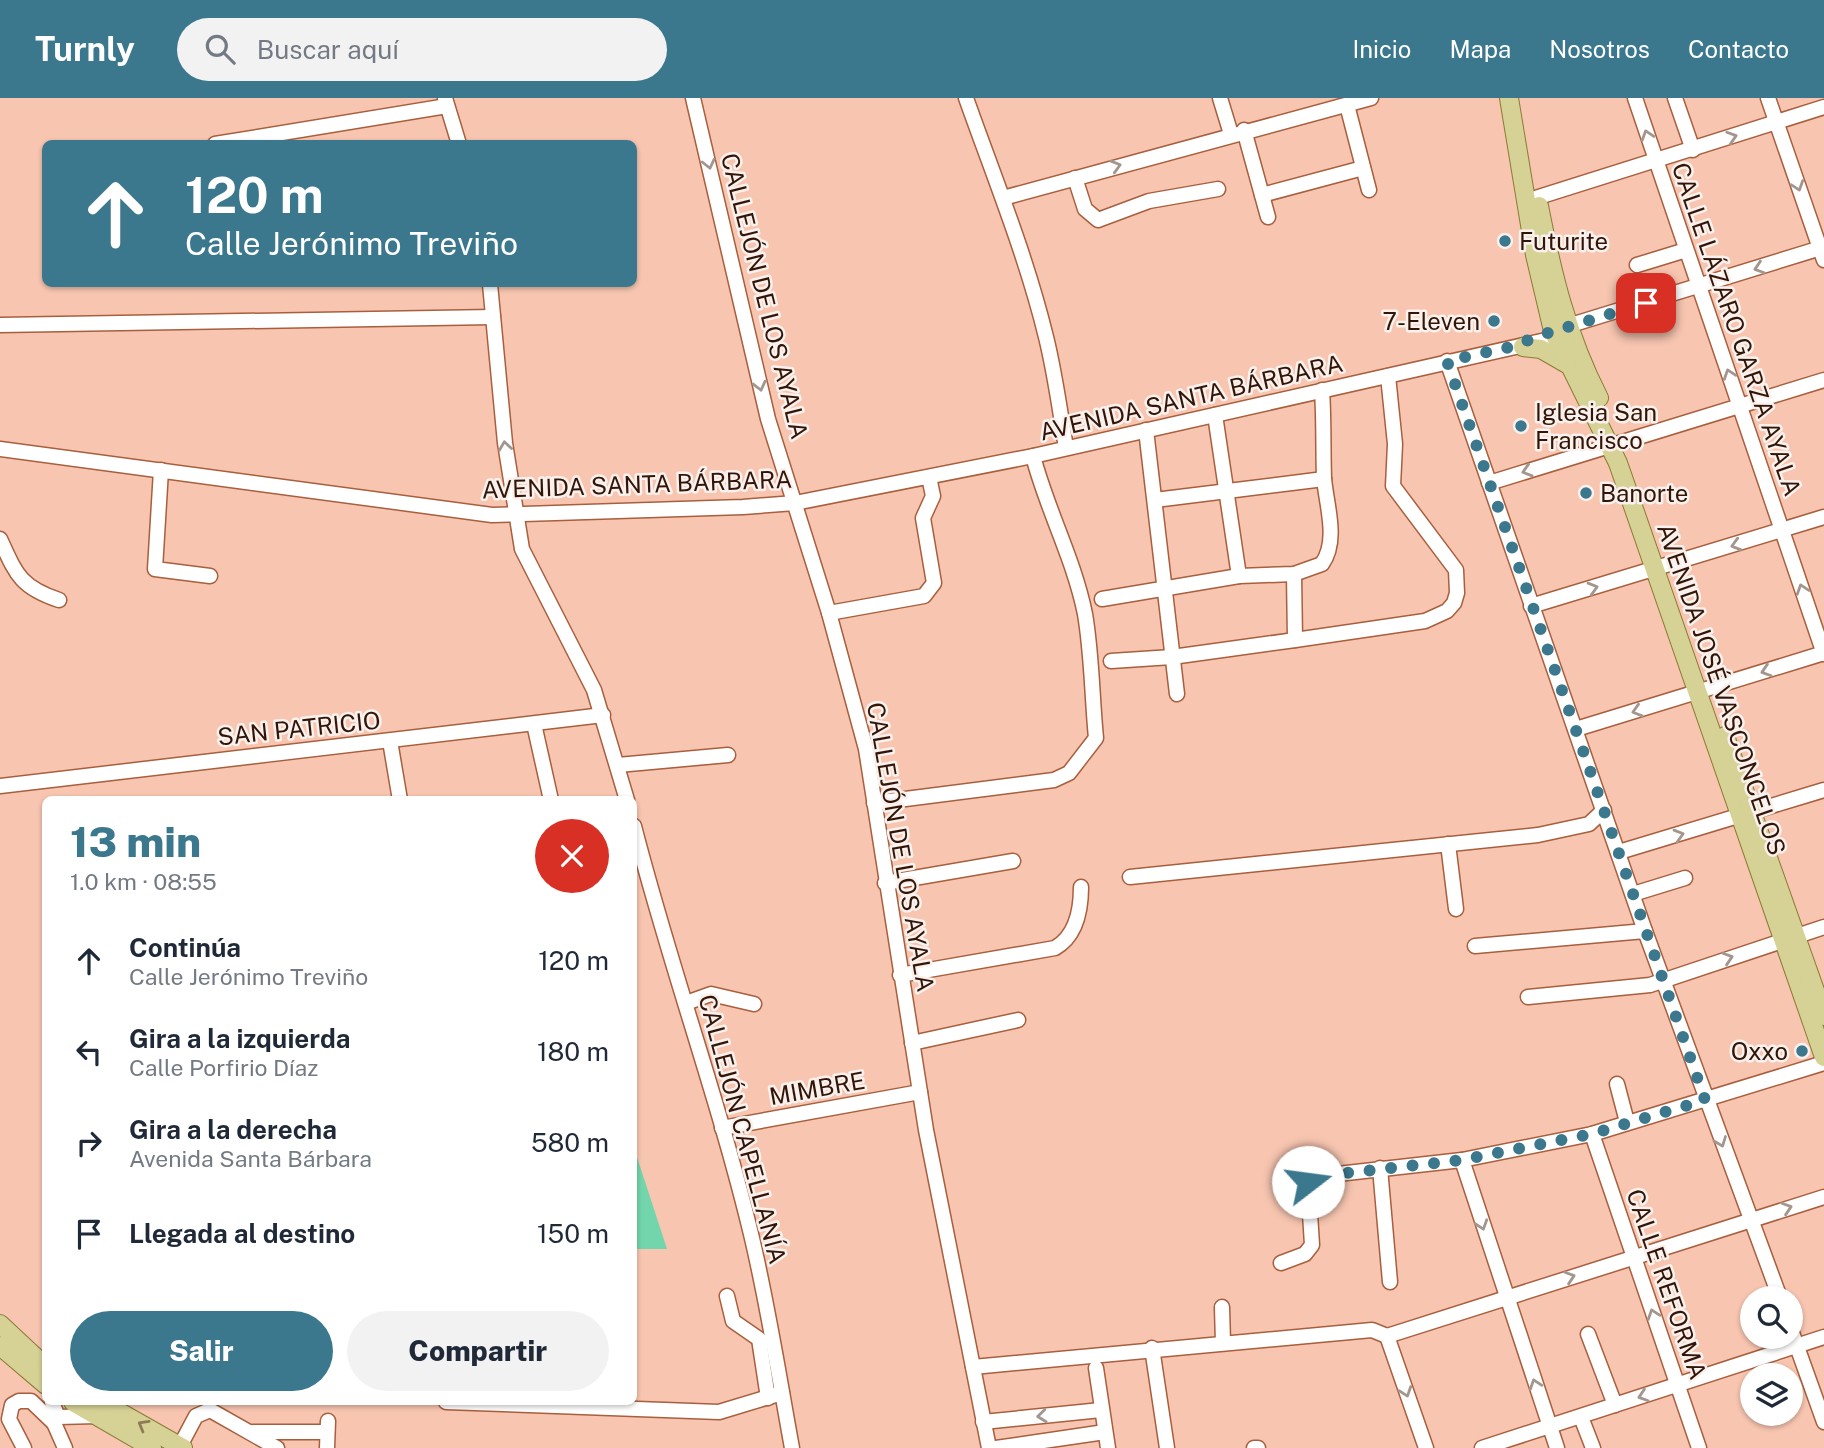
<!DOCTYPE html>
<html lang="es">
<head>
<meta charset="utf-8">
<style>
	:root { --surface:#fff; --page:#f2f2f3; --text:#1f2937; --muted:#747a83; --accent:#3b788e }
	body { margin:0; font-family:"Public Sans",sans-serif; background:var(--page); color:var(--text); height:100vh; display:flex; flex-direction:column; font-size:26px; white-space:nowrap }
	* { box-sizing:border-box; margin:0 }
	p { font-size:23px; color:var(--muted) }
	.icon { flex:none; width:38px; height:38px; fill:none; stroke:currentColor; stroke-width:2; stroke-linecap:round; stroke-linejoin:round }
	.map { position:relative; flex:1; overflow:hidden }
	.side { position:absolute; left:42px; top:698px; width:595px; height:609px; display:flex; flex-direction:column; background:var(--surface); border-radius:10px; box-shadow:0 2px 5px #0004 }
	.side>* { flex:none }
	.banner { position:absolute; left:42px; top:42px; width:595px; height:147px; border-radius:10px; box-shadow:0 2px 5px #0004; background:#3b788e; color:#fff; overflow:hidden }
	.buttons { position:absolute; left:1740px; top:1188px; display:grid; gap:14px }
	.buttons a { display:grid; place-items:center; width:63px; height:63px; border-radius:50%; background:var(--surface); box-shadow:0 2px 5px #0004; font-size:35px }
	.pin { position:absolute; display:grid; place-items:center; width:60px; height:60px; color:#fff; margin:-30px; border-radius:14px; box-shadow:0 4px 10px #0006 }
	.me { position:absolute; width:77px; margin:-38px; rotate:75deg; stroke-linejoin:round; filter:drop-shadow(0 0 5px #0008) }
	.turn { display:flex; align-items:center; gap:24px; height:147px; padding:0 28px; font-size:32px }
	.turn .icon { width:91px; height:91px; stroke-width:2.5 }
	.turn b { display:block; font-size:49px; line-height:60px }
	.round { display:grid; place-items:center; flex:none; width:74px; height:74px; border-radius:37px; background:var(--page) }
	.overview { display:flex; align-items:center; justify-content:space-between; height:119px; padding:0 28px }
	h1 { font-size:42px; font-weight:800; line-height:52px; color:var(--accent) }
	.primary-button { display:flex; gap:14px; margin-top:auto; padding:14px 28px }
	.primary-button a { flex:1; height:80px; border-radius:42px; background:var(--accent); color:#fff; font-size:28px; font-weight:800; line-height:80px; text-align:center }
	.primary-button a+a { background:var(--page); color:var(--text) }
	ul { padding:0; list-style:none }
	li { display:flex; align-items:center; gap:21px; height:91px; padding:0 28px }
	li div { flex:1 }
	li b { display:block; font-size:26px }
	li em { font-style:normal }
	header { display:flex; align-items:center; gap:42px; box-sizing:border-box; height:98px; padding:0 35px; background:var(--accent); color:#fff }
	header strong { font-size:33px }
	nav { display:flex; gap:38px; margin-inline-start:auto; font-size:24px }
	.search { width:490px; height:63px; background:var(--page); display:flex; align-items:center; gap:18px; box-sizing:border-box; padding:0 24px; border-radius:38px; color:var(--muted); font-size:26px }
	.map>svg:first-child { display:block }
</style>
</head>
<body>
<header>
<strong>Turnly</strong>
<div class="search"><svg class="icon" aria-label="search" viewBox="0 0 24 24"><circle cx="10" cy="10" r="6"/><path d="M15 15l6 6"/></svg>Buscar aquí</div>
<nav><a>Inicio</a><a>Mapa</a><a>Nosotros</a><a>Contacto</a></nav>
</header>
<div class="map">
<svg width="1824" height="1350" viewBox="0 0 1824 1350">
	<rect width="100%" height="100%" fill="#f7c5b0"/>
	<!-- park -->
	<polygon fill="#72d5ac" points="634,1050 667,1151 634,1151"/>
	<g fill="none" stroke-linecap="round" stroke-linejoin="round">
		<!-- minor casing -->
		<g stroke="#a85f3d" stroke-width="17">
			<g id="minor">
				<polyline points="445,0 459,46"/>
				<polyline points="693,0 768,321 829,515 866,651 926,1032 989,1350"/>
				<path d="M966,0C994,79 1026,157 1046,239C1055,275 1060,313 1066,350"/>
				<polyline points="1220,0 1231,36"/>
				<polyline points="1635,0 1824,556"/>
				<polyline points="1675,0 1693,52"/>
				<polyline points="1768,0 1824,162"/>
				<polyline points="1347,7 1369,92"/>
				<polyline points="1244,32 1268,119"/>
				<polyline points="215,46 447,8"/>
				<polyline points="1075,80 1085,111 1098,122 1149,103 1218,91"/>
				<polyline points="1262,97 1363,70"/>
				<polyline points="1003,100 1371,0"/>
				<polyline points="1526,103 1824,9"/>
				<polyline points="1637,167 1686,152"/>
				<polyline points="490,186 505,345 522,451 594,592 627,702"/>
				<polyline points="0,227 493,219"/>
				<polyline points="1561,230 1824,149"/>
				<polyline points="1447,263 1645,833 1780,1200"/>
				<polyline points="1215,317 1239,478"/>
				<polyline points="1146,332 1177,596"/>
				<polyline points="0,351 492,417 743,409 795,405 1033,358 1564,238"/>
				<polyline points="161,372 155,471 210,478"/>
				<polyline points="1489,385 1824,282"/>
				<polyline points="1155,402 1324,381"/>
				<path d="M0,441C16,476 20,489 59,502"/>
				<polyline points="1294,476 1295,542"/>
				<path d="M1102,501L1239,478L1294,476L1322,466C1339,442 1326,406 1324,380C1323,351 1324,322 1322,292"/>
				<polyline points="1531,508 1824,419"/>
				<polyline points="829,515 924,498 934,485 923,420 933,398 929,379"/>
				<polyline points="1111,563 1172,559 1295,542 1425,523 1447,513 1454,505 1457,495 1456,472 1393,388 1395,346 1388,278"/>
				<polyline points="534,626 551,702"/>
				<polyline points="1576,631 1824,555"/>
				<polyline points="390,643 400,702"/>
				<polyline points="618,667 728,657"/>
				<polyline points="0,688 603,617"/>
				<path d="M874,705L1054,682L1069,675L1096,640C1092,600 1092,557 1085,516C1074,461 1047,412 1033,358"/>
				<path d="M634,728C669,865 718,999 751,1136C768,1207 779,1279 792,1350"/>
				<polyline points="1448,746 1456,811"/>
				<polyline points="1619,754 1824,692"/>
				<polyline points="1130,779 1538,737 1589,726 1604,712"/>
				<polyline points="885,785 1013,763"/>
				<polyline points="1633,796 1685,780"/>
				<polyline points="1475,848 1645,833"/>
				<path d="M900,877L1055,850C1076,838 1081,811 1081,789"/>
				<polyline points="1528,899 1650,887 1824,829"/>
				<polyline points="686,905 711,896 754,906"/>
				<polyline points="912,945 1018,922"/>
				<polyline points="1617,986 1627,1024"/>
				<polyline points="722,1030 920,994"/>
				<polyline points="1592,1036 1699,1350"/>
				<polyline points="1462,1062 1557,1350"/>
				<polyline points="1380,1070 1390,1184"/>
				<polyline points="1281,1165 1305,1156 1312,1147 1308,1084 1311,1079 1462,1062 1592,1036 1824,965"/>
				<polyline points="727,1198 733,1223 759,1241 768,1300"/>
				<polyline points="1222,1209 1223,1245"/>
				<polyline points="1790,1229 1824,1324"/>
				<polyline points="1588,1236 1615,1307"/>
				<polyline points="1387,1238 1426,1350"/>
				<polyline points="1152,1250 1167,1350"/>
				<polyline points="973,1269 1372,1232 1387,1238 1824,1099"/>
				<polyline points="1096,1270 1108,1350"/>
				<polyline points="52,1304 58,1319 54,1325 65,1350"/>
				<polyline points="446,1304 719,1314 782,1295"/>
				<polyline points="58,1319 97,1318"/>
				<polyline points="1581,1319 1593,1350"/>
				<polyline points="983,1324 1101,1312"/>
				<polyline points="253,1334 327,1334"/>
				<polyline points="180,1348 196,1318 210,1312 277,1350"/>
				<polyline points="24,1350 9,1321 12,1307 19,1303 31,1303 54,1325"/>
				<polyline points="327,1350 328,1323"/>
				<polyline points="996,1350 1105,1334"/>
				<polyline points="1254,1350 1258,1350"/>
				<polyline points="1482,1350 1824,1239"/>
			</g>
		</g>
		<!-- major casing -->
		<g stroke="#8b7b34" stroke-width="20">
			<g id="major">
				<polyline points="1509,0 1535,157 1553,233 1618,365 1824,959"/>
				<path d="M1539,108C1552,175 1567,238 1599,300"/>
				<polyline points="1523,249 1541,251 1567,266"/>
				<polyline points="1725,638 1824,918"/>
				<polyline points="0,1226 46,1269"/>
				<polyline points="0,1248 46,1287"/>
				<polyline points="73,1304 152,1350"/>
				<polyline points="102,1304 183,1350"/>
			</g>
		</g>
		<!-- minor -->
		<use href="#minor" stroke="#fff" stroke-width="14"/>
		<!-- major -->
		<use href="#major" stroke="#d6d194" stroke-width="18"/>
	</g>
	<!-- one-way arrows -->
	<defs><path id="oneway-chevron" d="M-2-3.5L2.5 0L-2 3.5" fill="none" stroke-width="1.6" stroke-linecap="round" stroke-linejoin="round" transform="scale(1.75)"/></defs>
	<g stroke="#a3968f">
		<use href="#oneway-chevron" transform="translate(1647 37) rotate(-108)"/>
		<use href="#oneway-chevron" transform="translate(1732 39) rotate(-18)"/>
		<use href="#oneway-chevron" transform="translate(709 66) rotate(77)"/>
		<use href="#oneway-chevron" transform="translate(1116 68) rotate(-16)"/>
		<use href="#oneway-chevron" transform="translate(1798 88) rotate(71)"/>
		<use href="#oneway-chevron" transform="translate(1759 170) rotate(162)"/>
		<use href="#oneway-chevron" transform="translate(1729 276) rotate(-109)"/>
		<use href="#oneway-chevron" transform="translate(760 288) rotate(76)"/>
		<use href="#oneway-chevron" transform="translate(505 348) rotate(-98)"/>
		<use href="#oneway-chevron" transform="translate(1527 373) rotate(163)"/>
		<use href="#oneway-chevron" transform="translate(1736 447) rotate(164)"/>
		<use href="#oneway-chevron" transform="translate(1593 490) rotate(-16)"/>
		<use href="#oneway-chevron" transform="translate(1802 491) rotate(-108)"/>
		<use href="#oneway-chevron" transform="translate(1766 573) rotate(162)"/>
		<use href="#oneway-chevron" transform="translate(1637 613) rotate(163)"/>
		<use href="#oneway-chevron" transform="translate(1679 737) rotate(-16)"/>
		<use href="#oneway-chevron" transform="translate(1728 860) rotate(-18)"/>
		<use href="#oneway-chevron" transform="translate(1721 1044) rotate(69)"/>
		<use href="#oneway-chevron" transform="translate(1787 1110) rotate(-18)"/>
		<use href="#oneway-chevron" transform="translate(1482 1127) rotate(72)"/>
		<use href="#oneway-chevron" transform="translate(1570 1179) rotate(-18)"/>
		<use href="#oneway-chevron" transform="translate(1653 1216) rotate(-109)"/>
		<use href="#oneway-chevron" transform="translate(1535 1286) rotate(-109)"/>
		<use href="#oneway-chevron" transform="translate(1406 1294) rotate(71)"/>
		<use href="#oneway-chevron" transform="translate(1643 1298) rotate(162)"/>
		<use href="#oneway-chevron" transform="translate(1042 1318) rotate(174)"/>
	</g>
	<use stroke="#8d7c55" href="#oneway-chevron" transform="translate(143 1327) rotate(-150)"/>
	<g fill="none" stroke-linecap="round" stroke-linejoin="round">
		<!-- route -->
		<polyline stroke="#3b788e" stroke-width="12" stroke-dasharray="0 21.6" points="1308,1084 1311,1079 1462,1062 1592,1036 1705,1002 1447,263 1515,248 1535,239 1646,205"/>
	</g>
	<!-- markers -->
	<g fill="#3b788e" stroke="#f9f1ed" stroke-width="2.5">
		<circle cx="1505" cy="143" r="7"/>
		<circle cx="1494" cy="223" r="7"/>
		<circle cx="1521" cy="328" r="7"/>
		<circle cx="1586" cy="395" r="7"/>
		<circle cx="1802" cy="953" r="7"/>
	</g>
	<g text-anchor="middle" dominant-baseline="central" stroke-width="5" stroke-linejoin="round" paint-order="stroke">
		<!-- poi labels -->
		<g font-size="24" fill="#331507" stroke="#f9f1ed" text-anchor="start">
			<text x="1519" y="143">Futurite</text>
			<text x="1480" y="223" text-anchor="end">7-Eleven</text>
			<text x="1535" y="314">Iglesia San<tspan x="1535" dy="28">Francisco</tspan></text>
			<text x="1600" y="395">Banorte</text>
			<text x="1788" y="953" text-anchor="end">Oxxo</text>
		</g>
		<!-- street labels -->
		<g font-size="24" fill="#331507" stroke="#f9f1ed">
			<text transform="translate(765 198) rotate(76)">CALLEJÓN DE LOS AYALA</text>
			<text transform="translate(1737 231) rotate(71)">CALLE LÁZARO GARZA AYALA</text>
			<text transform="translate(1191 299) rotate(-13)">AVENIDA SANTA BÁRBARA</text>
			<text transform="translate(637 386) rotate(-2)">AVENIDA SANTA BÁRBARA</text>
			<text transform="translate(1722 591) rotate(71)">AVENIDA JOSÉ VASCONCELOS</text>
			<text transform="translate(299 630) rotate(-6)">SAN PATRICIO</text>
			<text transform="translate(901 749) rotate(80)">CALLEJÓN DE LOS AYALA</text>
			<text transform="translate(817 990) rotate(-10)">MIMBRE</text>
			<text transform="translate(743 1031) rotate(75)">CALLEJÓN CAPELLANÍA</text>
			<text transform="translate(1667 1186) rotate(71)">CALLE REFORMA</text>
		</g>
	</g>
</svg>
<div class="buttons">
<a><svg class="icon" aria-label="search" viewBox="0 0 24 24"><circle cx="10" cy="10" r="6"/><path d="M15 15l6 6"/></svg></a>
<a><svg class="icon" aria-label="layers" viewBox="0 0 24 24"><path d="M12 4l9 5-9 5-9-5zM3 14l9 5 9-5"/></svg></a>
</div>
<div class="pin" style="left:1646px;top:205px;background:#d93025"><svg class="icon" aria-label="arrive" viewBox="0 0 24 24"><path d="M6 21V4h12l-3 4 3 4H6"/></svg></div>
<svg class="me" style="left:1308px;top:1084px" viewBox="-20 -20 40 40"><circle r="19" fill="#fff"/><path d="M0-13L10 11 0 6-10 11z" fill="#3b788e"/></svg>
<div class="banner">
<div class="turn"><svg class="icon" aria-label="ahead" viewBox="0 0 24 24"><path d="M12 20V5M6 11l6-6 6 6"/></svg><div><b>120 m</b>Calle Jerónimo Treviño</div></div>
</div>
<section class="side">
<div class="overview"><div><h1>13 min</h1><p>1.0 km · 08:55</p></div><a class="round" style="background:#d93025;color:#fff"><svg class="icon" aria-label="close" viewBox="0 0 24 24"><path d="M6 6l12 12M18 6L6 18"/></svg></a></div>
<ul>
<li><svg class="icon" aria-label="ahead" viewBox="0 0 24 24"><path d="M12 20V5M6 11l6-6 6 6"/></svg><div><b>Continúa</b><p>Calle Jerónimo Treviño</p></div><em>120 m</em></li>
<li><svg class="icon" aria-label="left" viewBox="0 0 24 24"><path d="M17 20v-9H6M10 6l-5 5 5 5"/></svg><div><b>Gira a la izquierda</b><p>Calle Porfirio Díaz</p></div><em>180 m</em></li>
<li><svg class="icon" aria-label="right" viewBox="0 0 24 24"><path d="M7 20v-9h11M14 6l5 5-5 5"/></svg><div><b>Gira a la derecha</b><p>Avenida Santa Bárbara</p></div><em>580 m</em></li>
<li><svg class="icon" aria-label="arrive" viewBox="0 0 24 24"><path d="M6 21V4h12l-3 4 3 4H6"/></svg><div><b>Llegada al destino</b></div><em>150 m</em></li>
</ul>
<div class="primary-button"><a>Salir</a><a>Compartir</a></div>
</section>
</div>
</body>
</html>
